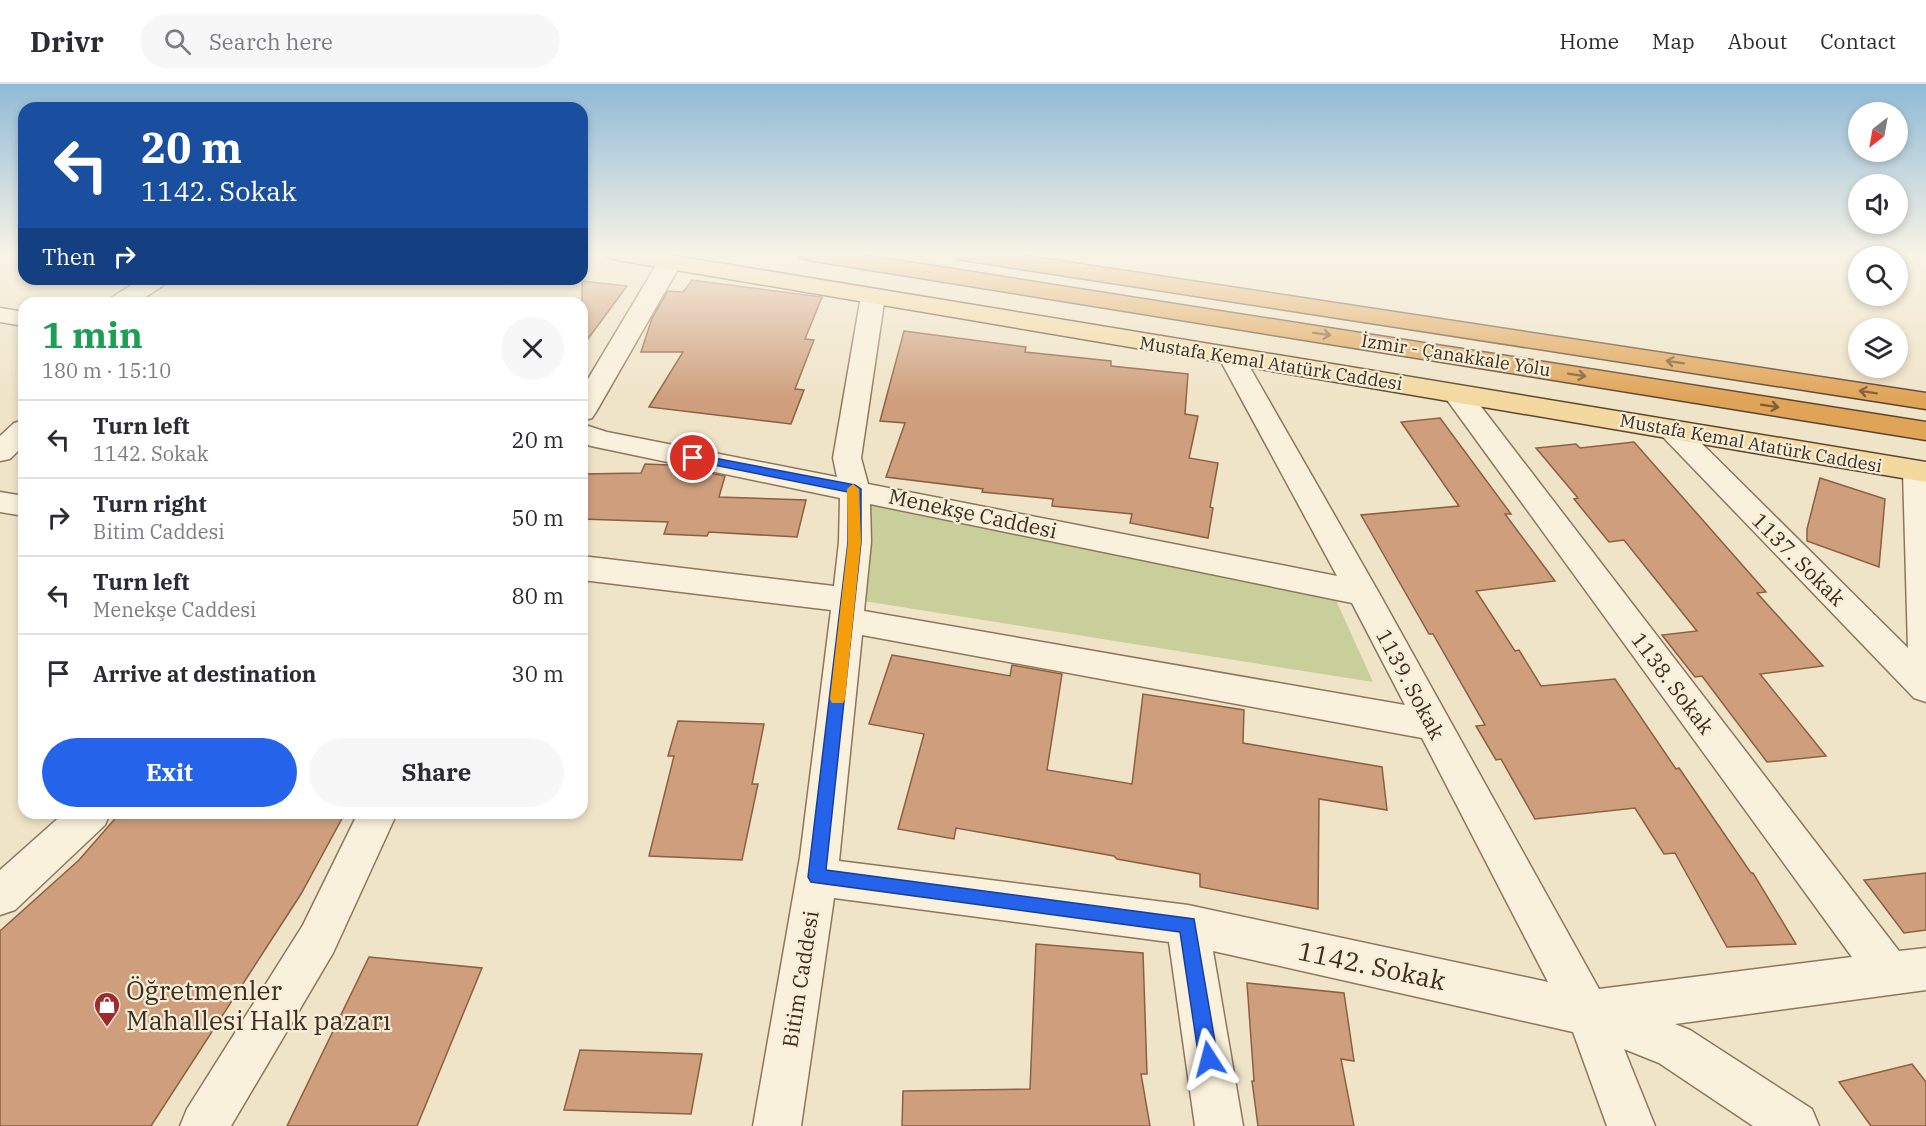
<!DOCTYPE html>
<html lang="en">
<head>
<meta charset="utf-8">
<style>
	:root { --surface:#fff; --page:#f7f7f7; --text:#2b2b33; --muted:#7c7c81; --line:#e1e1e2; --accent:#2563eb }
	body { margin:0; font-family:"IBM Plex Serif",serif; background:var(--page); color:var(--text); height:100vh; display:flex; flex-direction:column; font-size:22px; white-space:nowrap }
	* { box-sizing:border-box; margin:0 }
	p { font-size:20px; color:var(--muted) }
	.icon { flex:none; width:33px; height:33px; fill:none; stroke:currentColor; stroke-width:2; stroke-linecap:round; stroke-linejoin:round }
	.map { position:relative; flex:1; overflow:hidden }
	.details { position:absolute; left:18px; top:213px; width:570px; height:522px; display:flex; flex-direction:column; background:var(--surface); border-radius:18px; box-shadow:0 3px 9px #0003 }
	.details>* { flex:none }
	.hud { position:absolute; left:18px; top:18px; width:570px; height:183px; border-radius:18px; box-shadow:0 3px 9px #0003; background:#1a4fa0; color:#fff; overflow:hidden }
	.needle { width:39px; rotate:211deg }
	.fabs { position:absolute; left:1848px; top:18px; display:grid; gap:12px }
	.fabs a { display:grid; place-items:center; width:60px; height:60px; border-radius:50%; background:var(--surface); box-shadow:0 3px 9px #0003; font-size:30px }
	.pin { position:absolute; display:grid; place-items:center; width:51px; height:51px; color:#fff; margin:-26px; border:3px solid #fff; border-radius:50%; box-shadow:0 2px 6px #0007 }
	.me { position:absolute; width:66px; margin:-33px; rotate:351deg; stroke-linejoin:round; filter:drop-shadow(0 0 4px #0008) }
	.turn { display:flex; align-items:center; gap:21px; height:126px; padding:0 24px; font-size:27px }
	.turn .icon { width:78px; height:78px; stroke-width:2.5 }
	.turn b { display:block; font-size:42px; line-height:51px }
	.then { display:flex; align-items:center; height:57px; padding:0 24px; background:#0003; gap:12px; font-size:22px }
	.round { display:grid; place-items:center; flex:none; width:63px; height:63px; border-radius:32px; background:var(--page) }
	.overview { display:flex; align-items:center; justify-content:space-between; height:102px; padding:0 24px }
	h1 { font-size:36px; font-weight:700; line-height:45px; color:#1e9e55 }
	.action { display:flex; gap:12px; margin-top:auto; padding:12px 24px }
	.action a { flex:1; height:69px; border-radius:36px; background:var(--accent); color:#fff; font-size:24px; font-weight:700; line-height:69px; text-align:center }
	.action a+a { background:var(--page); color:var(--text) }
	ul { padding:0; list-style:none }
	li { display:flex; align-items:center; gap:18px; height:78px; padding:0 24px; border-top:2px solid var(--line) }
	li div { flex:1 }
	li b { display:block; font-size:22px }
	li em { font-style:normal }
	header { display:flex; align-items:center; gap:36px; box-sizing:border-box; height:84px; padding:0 30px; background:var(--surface); border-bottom:2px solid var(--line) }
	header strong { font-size:28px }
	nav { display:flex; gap:33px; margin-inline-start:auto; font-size:21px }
	.search { width:420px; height:54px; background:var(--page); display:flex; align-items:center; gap:15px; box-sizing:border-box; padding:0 21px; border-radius:33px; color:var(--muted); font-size:22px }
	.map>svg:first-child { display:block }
</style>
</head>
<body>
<header>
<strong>Drivr</strong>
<div class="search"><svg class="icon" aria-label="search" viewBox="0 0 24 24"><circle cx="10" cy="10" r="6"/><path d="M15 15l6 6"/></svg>Search here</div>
<nav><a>Home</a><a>Map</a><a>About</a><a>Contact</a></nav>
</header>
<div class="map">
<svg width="1926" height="1042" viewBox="0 0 1926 1042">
	<rect width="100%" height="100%" fill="#f0e4c8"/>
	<!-- green -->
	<polygon fill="#c9cf9b" points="871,421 1335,514 1373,598 857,516"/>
	<!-- building -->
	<g fill="#cf9f7d" stroke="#8d5f41" stroke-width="1.5">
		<polygon points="692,196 822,213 805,255 814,256 795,305 804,306 791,340 649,323 683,268 641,268 652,234 668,207 683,208"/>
		<polygon points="582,197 627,202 582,263"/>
		<polygon points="904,247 1026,263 1025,268 1111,277 1111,282 1188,290 1185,330 1198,332 1189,374 1218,379 1210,423 1213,424 1208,454 1130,439 1132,430 1052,422 1053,415 982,408 983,405 886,393 905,339 880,337"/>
		<polygon points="1440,334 1511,430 1505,430 1555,497 1476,507 1515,567 1519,566 1541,602 1615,595 1676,685 1679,684 1751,789 1753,789 1796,860 1727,863 1675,769 1664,770 1635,724 1535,735 1501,675 1496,676 1476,642 1485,641 1433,550 1429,550 1361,431 1459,422 1401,338"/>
		<polygon points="1634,358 1766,508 1757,509 1823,582 1760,590 1826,672 1767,678 1702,592 1695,593 1662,551 1697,547 1624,456 1609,458 1574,415 1578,414 1536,364 1576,360 1580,364"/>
		<polygon points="645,380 669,381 725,392 719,413 806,416 797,453 709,448 707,452 664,450 668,438 582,435 582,390 641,389"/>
		<polygon points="1820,394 1885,415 1879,483 1807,457 1807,445"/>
		<polygon points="892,571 1010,592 1012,581 1062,590 1047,686 1132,700 1143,610 1244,626 1243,659 1382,683 1387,726 1319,715 1318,825 1200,803 1200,790 1117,775 1114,772 956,744 954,755 898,745 924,650 869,640"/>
		<polygon points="678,637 764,640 752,700 758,700 742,776 649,772 674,672 668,672"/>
		<polygon points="120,729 345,729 301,810 151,1042 0,1042 0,847 79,776"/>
		<polygon points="1926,789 1926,846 1904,849 1864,796"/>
		<polygon points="1036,860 1143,869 1147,990 1141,990 1150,1042 902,1042 903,1007 1030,1005"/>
		<polygon points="369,873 482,884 417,1042 287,1042"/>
		<polygon points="1247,899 1344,909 1354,977 1341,975 1354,1042 1258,1042 1252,997 1254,997"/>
		<polygon points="580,966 702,970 691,1030 564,1026"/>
		<polygon points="1912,980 1926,998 1926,1042 1871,1042 1839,998"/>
	</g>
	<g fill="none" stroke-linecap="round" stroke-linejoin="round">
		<!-- minor casing -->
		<g stroke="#8d765c" stroke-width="3">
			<g id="minor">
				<polygon points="670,171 678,173 682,178 596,328 592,334 582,337 582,305 658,178 662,173"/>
				<polygon points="141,195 169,195 165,200 137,219 108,219 111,214"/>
				<path d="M873,205L882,207L885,212L861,374L868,400L1337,492L1218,272L1222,266L1231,264L1240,266L1379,509L1599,905L1852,873L1442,309L1446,303L1456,301L1466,303L1899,867L1926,864V906L1675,940L1690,946L1812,1025L1819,1042H1753L1659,979L1624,965L1655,1042H1607L1573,948L1213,867L1243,1042H1195L1169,858L834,814L801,1042H753L800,773L831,526L582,496V472L834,502L839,458L840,414L591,362L582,359V340L607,348L837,393L833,374L861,212L864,207ZM870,420L1352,519L1405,621L864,527L871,458ZM862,551L1422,654L1548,898L1188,821L839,777Z"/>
				<polygon points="0,224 24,228 24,242 0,238"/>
				<polygon points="24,336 24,361 10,375 0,377 0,352 14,339"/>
				<polygon points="1672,337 1682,340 1908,564 1903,387 1908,380 1918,377 1926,380 1926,618 1914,614 1662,352 1658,346 1662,340"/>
				<polygon points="0,408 24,412 24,432 0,428"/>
				<polygon points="64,729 110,729 105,741 15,826 0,831 0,786"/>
				<polygon points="358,729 397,729 333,869 231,1042 180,1042 187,1025 303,841"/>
			</g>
		</g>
		<!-- major casing -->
		<g stroke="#5b4430" stroke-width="3">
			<polygon id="major" points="605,169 658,169 1926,378 1926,398 617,176 609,174"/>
		</g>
		<!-- highway casing -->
		<g stroke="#5b4430" stroke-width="3">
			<g id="highway">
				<polygon points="796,169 851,169 1926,338 1926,356 808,176 800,174"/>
				<polygon points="951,169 1007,169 1926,309 1926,325 963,176 955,174"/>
			</g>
		</g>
		<!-- minor -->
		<use href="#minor" fill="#faf1dc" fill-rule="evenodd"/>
		<!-- major -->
		<use href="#major" fill="#f3d9a0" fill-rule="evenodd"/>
		<!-- highway -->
		<use href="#highway" fill="#e0a458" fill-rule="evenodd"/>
	</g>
	<!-- one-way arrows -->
	<defs><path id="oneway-shaft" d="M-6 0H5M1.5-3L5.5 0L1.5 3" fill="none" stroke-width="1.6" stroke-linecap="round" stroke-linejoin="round" transform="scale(1.5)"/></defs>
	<g stroke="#7e5d36">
		<use href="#oneway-shaft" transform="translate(1322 250) rotate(9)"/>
		<use href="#oneway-shaft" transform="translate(1675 278) rotate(-171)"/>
		<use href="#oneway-shaft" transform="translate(1577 291) rotate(9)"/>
		<use href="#oneway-shaft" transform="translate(1868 308) rotate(-171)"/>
		<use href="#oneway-shaft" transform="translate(1770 322) rotate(9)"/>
	</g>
	<!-- sky -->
	<linearGradient id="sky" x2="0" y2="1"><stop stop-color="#8fbad6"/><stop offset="0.54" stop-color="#f8f3e6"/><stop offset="1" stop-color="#f8f3e6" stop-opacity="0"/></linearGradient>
	<rect width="1926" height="315" fill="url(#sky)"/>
	<!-- route -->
	<polygon fill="#2563eb" stroke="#184099" stroke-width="1.5" points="693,370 855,401 861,405 861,458 826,786 1194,835 1218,975 1216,982 1209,984 1202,982 1199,975 1180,848 811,798 808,793 848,458 848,408 689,376 687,374"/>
	<!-- slow -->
	<polygon fill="#f59e0b" points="853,400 859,405 861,458 845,615 843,619 832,619 830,615 848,458 847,405"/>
	<!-- icons -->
	<defs>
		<g id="shop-pin" transform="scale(1.35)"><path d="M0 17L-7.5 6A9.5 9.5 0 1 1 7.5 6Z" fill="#9e2a2b" stroke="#f7eed8"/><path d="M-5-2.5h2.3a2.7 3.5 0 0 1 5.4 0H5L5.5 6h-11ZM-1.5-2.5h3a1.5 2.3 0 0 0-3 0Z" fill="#fff"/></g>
	</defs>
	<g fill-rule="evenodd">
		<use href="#shop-pin" x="107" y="921"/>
	</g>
	<g text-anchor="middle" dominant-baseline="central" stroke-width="4.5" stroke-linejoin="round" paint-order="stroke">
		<!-- far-street labels -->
		<g font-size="18" fill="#3d2e20" stroke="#f7eed8">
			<text transform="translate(1456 271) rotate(9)">İzmir - Çanakkale Yolu</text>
			<text transform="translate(1271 279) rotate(9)">Mustafa Kemal Atatürk Caddesi</text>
			<text transform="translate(1751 359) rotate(10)">Mustafa Kemal Atatürk Caddesi</text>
		</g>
		<!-- street labels -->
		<g font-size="21" fill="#3d2e20" stroke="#f7eed8">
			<text transform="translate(973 429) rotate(12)">Menekşe Caddesi</text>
			<text transform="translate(1799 475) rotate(45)">1137. Sokak</text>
			<text transform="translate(1673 599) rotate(53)">1138. Sokak</text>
			<text transform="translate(1411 600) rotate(62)">1139. Sokak</text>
			<text transform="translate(800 895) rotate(-81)">Bitim Caddesi</text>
		</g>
		<!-- near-street labels -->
		<g font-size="26" fill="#3d2e20" stroke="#f7eed8">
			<text transform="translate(1372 881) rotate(12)">1142. Sokak</text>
		</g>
		<!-- near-poi labels -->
		<g font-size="26" fill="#3d2e20" stroke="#f7eed8" text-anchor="start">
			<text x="126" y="906">Öğretmenler<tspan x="126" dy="30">Mahallesi Halk pazarı</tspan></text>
		</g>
	</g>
</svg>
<div class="fabs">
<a><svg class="needle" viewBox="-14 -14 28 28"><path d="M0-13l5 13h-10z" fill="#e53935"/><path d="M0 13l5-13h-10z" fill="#7c7c81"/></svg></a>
<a><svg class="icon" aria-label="sound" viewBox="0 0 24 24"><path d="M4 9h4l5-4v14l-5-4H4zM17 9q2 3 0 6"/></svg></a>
<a><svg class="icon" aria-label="search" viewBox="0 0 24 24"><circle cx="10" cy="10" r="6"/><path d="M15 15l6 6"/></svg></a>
<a><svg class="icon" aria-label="layers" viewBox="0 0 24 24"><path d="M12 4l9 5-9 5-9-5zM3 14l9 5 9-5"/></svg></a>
</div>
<div class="pin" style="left:693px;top:374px;background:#d93025"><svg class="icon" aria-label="arrive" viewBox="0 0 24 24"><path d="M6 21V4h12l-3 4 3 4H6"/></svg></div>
<svg class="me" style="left:1209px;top:975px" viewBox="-20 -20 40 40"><path d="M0-17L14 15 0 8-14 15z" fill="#2563eb" stroke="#fff" stroke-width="4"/></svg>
<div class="hud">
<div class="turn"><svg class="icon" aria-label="left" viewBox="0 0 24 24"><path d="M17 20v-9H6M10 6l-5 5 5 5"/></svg><div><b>20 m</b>1142. Sokak</div></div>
<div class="then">Then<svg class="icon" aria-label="right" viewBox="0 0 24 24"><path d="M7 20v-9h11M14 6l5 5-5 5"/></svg></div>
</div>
<section class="details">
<div class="overview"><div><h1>1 min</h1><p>180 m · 15:10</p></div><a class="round"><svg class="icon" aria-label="close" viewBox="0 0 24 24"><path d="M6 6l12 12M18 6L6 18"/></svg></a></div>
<ul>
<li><svg class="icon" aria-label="left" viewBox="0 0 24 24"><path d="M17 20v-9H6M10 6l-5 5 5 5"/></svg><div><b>Turn left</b><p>1142. Sokak</p></div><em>20 m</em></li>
<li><svg class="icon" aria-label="right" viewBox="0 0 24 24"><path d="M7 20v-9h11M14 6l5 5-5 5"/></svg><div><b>Turn right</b><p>Bitim Caddesi</p></div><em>50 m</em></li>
<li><svg class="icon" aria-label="left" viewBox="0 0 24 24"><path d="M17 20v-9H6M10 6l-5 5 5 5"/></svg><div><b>Turn left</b><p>Menekşe Caddesi</p></div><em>80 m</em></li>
<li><svg class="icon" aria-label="arrive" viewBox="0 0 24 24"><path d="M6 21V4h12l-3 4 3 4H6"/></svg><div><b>Arrive at destination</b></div><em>30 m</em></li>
</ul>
<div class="action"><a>Exit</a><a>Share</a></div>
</section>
</div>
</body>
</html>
